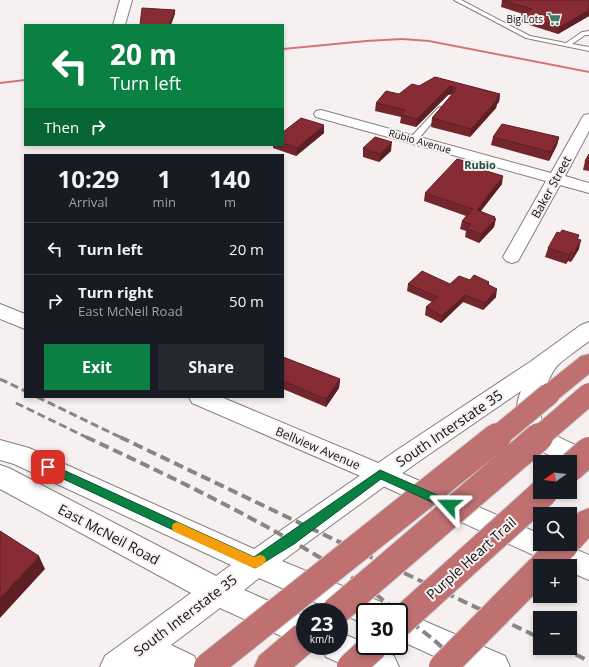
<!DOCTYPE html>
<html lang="en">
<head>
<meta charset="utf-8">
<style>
	:root { --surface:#171b24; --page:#242831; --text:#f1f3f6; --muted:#9ea1a6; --line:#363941; --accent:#0b8043 }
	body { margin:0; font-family:"Open Sans",sans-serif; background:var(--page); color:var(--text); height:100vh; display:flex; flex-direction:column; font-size:15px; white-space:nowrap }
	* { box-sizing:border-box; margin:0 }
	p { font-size:13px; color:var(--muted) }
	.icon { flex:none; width:22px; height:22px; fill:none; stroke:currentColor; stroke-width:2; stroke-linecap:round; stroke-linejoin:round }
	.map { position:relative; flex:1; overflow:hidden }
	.side { position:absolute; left:24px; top:154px; width:260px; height:244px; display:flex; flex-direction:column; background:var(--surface); border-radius:0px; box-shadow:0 2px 6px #0003 }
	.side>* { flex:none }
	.guide { position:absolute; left:24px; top:24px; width:260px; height:122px; border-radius:0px; box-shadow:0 2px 6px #0003; background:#0b8043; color:#fff; overflow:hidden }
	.needle { width:26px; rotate:256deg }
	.tools { position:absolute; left:533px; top:455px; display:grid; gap:8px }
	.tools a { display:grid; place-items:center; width:44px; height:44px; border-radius:0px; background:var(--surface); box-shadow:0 2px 6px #0003; font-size:20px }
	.speed { position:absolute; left:296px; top:603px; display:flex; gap:8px; font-size:20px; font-weight:700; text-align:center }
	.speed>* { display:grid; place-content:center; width:52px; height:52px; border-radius:50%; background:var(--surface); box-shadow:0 2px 6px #0003; line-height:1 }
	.speed small { font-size:10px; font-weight:400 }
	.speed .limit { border:2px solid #111; border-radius:6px; background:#fff; color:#111 }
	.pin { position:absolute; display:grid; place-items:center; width:34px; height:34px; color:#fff; margin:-17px; border-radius:8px; box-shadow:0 2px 6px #0006 }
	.me { position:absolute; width:44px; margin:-22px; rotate:294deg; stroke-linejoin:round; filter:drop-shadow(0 0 3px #0008) }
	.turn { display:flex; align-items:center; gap:14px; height:84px; padding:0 20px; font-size:18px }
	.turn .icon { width:52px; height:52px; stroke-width:2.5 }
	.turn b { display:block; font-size:28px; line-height:34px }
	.then { display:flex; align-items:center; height:38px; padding:0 20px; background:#0003; gap:8px; font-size:15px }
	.eta { display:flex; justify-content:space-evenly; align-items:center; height:68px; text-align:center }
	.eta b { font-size:24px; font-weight:700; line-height:28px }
	.action { display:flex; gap:8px; margin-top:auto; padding:8px 20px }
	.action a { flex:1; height:46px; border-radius:0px; background:var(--accent); color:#fff; font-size:16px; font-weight:700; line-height:46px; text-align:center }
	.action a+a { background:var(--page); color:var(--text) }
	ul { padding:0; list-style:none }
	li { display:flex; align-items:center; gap:12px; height:52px; padding:0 20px; border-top:1px solid var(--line) }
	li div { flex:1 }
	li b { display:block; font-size:15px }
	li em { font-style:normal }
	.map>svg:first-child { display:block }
</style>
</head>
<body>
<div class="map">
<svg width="589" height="667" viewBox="0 0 589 667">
	<rect width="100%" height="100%" fill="#f7f0f0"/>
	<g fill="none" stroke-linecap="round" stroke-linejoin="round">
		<!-- stream -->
		<g fill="#d67376" fill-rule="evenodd">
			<polygon points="402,38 429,40 589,71 589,73 429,42 402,40 366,42 283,50 283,48 366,40"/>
			<polygon points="25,79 25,81 0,84 0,82"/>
		</g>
		<!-- lane casing -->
		<g stroke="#867f7f" stroke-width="2">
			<g id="lane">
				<polygon points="454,0 461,0 530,36 566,43 582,32 589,31 589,35 585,35 572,44 589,47 589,51 526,38"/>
				<polygon points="440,107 442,108 442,110 417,141 411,141 411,137 438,108"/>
			</g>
		</g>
		<!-- street casing -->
		<g stroke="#867f7f" stroke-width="2">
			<g id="street">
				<polygon points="120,0 132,0 125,25 113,25"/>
				<polygon points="321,110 551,173 582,118 584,115 589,114 589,131 565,176 589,183 589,193 560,185 518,261 512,263 506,261 503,257 546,181 316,117 314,114 316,111"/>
				<polygon points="0,304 25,314 25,329 0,319"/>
				<polygon points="189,397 221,397 388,467 540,534 540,544 563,544 589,555 589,580 570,572 570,566 557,566 372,481 192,403"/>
			</g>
		</g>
		<!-- secondary casing -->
		<g stroke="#867f7f" stroke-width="2">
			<g id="secondary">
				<path d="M589,322V341C579,349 568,356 559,364C549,373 534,411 544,424C554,438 574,444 589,450V471L570,464V462C562,462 556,458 549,455C523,442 509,420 521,391L415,464L282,561L381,602L385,612H365V624L259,578L244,590L305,617V646H307L305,647L220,608L171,645L194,656L199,667H100L105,656L191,593L0,489V465L9,468L216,576L231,565L14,464L0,460V440L29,448L254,549L397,450L530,362L581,325Z"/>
				<polygon points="399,610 505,656 510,667 458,667 399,640 399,612 395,612"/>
				<polygon points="339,632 365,643 365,646 372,646 394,656 399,667 348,667 326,657 321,646 339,646"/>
			</g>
		</g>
		<!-- highway casing -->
		<g stroke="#d0cfcf" stroke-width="2">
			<g id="highway">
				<polygon points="589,354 589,374 557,400 549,403 541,400 537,394 541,388 581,356"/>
				<polygon points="589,508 589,538 580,548 570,551 560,548 558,544 570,544 570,521 579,512"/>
				<polygon points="305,622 305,646 317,646 316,648 294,667 254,667 259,656 294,626"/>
			</g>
		</g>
		<!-- lane -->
		<use href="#lane" fill="#fff" fill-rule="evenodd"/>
		<!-- street -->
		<use href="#street" fill="#fff" fill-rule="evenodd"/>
		<!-- secondary -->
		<use href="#secondary" fill="#fff" fill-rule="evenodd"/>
		<!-- highway -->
		<use href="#highway" fill="#bf7172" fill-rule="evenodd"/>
		<!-- rail-far1 -->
		<g stroke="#8a8585" stroke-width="3" stroke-dasharray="8 4" stroke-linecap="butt">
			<polyline points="0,379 25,391"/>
			<polyline points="37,397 122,438"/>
			<polyline points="16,403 88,438"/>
		</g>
		<!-- rail -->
		<g stroke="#8a8585" stroke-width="4" stroke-dasharray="10 5" stroke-linecap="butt">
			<path d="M86,437C178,480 270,524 354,579C370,589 384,601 398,612"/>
			<polyline points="120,437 540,638"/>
			<polyline points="399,613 433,639 463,667"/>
			<polyline points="562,648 589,661"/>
		</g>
		<!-- highway-bridge-far1 casing -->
		<g stroke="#d0cfcf" stroke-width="24" stroke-linecap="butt">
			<g id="highway-bridge-far1">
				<polyline points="496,438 549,394"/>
				<polyline points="538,438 589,394"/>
			</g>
		</g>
		<!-- highway-bridge casing -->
		<g stroke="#d0cfcf" stroke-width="30" stroke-linecap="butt">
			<g id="highway-bridge">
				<polyline points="570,468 589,451"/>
				<polyline points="543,566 565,544"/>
				<polyline points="335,612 539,437"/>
				<polyline points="399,623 544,492"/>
				<polyline points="208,667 497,437"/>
				<polyline points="351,667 374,646"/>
				<polyline points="443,667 540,569"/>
			</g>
		</g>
		<!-- highway-bridge-far1 -->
		<use href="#highway-bridge-far1" stroke="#bf7172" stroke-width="22"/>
		<!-- highway-bridge -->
		<use href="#highway-bridge" stroke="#bf7172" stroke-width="28"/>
	</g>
	<!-- wall -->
	<g fill="#74262d">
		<polygon points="502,0 589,0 589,16 558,34 520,22 521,15 523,14 501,7"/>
		<polygon points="435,77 500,94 499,102 497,104 496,108 470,137 431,127 432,118 452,94 448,95 416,127 400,123 401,117 375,111 376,103 399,94 419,86"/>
		<polygon points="283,132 324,133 296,156 273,148 273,145 283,145"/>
		<polygon points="493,137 559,137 557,145 549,161 491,145"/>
		<polygon points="363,148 391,151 379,162 363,157"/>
		<polygon points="589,154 589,171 583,170 585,161"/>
		<polygon points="472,163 471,166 502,184 481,211 495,219 494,227 479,243 465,237 466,231 460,229 462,221 466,216 424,201 425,193"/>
		<polygon points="560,233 579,235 578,239 579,249 571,262 568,261 566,264 545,257 548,248"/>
		<polygon points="470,280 489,282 489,285 496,297 483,310 463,302 441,323 425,315 426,307 432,302 407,291 408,284 450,284"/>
		<polygon points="283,357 340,379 339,388 326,407 283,389"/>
	</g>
	<!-- shaded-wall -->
	<g fill="#5e1f24">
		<polygon points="175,10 175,14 171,25 169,25"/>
		<polygon points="589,10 589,16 558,34 560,27"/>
		<polygon points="453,86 452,94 448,95 416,127 417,119 449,87"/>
		<polygon points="500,94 499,102 497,104 496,108 470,137 471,129"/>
		<polygon points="324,125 324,133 296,156 297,148"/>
		<polygon points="559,137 557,145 549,161 551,152"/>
		<polygon points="392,142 391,151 379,162 380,154"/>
		<polygon points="503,176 502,184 475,218 477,210"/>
		<polygon points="495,217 495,220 496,219 494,227 479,243 481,234"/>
		<polygon points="581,240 579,249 571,262 574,253"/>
		<polygon points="571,252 568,261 566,264 569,255"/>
		<polygon points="497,289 496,297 483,310 485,303"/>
		<polygon points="465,295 463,302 441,323 442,316"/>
		<polygon points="340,379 339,388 326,407 326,399"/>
		<polygon points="39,556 45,569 0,618 0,598"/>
	</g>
	<!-- building -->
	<g fill="#872c34" stroke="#5e1f24">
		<polygon points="502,0 589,0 589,10 560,27 521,15 532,9"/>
		<polygon points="142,8 175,10 169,25 140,25"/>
		<polygon points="435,77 500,94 496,99 498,99 471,129 432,118 455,91 456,88 453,86 449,87 417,119 401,115 405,110 376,103 386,91 399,94 412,84 419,86"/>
		<polygon points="301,118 324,125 297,148 283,143 283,132"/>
		<polygon points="502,124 559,137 551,152 493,137"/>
		<polygon points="375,137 392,142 380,154 363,148"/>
		<polygon points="589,154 589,162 585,161"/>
		<polygon points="457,159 472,163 470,166 503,176 477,210 495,217 494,218 496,219 481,234 467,229 471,224 462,221 473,209 425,193"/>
		<polygon points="562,230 579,235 577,239 581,240 574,253 571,252 569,255 548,248 557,232 560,233"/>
		<polygon points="422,271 450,284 459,276 470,280 474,275 489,282 487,284 497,289 485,303 465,295 442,316 426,307 438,297 408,284"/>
		<polygon points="283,357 340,379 326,399 283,381"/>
		<polygon points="0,531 39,556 0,598"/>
	</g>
	<!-- route -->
	<polygon fill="#0b8043" stroke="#07532c" points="48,463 254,557 380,470 453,502 455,505 453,509 449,510 381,479 294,544 255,568 44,470 43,467 44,464"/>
	<!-- slow -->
	<path fill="#f59e0b" d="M177,522L254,557L260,555L264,556L266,560C264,565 260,567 255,568L251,567L173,531L172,527L173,524Z"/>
	<!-- icons -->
	<defs>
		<g id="supermarket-bare" transform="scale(1.08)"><path d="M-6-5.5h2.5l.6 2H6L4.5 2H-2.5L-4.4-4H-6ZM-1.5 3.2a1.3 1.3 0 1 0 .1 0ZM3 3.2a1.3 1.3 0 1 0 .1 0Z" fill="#3e7b66" stroke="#f7f0f0" stroke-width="2.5" paint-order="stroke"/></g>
	</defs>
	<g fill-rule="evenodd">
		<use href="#supermarket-bare" x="554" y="19"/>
	</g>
	<g text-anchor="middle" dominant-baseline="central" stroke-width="4" stroke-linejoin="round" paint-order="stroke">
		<!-- far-poi labels -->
		<g font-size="10" fill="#131111" stroke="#f7f0f0" text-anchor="end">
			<text x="543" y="19">Big Lots</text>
		</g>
		<!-- far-street labels -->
		<g font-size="10" fill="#131111" stroke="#f7f0f0">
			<text transform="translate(420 141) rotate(16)">Rubio Avenue</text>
		</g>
		<!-- far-neighbourhood labels -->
		<g font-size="11" font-weight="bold" fill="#1d4f3f" stroke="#f7f0f0">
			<text x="480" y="164">Rubio</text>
		</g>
		<!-- street labels -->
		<g font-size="12" fill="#131111" stroke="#f7f0f0">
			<text transform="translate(551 187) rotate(-61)">Baker Street</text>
			<text transform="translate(318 448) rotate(23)">Bellview Avenue</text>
		</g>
		<!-- near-street labels -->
		<g font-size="14" fill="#131111" stroke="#f7f0f0">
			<text transform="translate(449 428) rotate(-34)">South Interstate 35</text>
			<text transform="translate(109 534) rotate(28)">East McNeil Road</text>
			<text transform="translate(471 558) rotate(-42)">Purple Heart Trail</text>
			<text transform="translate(185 615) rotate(-37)">South Interstate 35</text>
		</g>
	</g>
</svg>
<div class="tools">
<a><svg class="needle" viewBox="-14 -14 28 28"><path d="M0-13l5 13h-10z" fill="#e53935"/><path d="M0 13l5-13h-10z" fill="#9ea1a6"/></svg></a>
<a><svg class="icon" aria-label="search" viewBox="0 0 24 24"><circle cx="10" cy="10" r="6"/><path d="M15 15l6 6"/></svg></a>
<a>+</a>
<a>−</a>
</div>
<div class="speed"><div>23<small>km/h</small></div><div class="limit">30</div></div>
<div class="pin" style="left:48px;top:467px;background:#d93025"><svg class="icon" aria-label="arrive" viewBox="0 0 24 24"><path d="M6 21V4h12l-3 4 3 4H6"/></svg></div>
<svg class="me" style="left:449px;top:505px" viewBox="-20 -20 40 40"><path d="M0-17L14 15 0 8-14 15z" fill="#0b8043" stroke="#fff" stroke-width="4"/></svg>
<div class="guide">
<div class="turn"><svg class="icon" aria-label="left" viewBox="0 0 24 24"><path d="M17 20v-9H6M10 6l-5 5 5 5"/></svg><div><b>20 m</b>Turn left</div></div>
<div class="then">Then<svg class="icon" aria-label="right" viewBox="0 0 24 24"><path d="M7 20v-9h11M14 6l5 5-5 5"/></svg></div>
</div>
<section class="side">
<div class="eta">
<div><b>10:29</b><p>Arrival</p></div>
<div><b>1</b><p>min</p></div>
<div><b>140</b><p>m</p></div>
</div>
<ul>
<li><svg class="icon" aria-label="left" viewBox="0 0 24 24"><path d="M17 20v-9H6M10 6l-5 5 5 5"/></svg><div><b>Turn left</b></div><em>20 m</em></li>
<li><svg class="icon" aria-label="right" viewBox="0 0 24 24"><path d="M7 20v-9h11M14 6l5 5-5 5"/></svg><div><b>Turn right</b><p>East McNeil Road</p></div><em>50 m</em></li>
</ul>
<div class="action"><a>Exit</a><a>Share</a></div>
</section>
</div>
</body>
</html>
